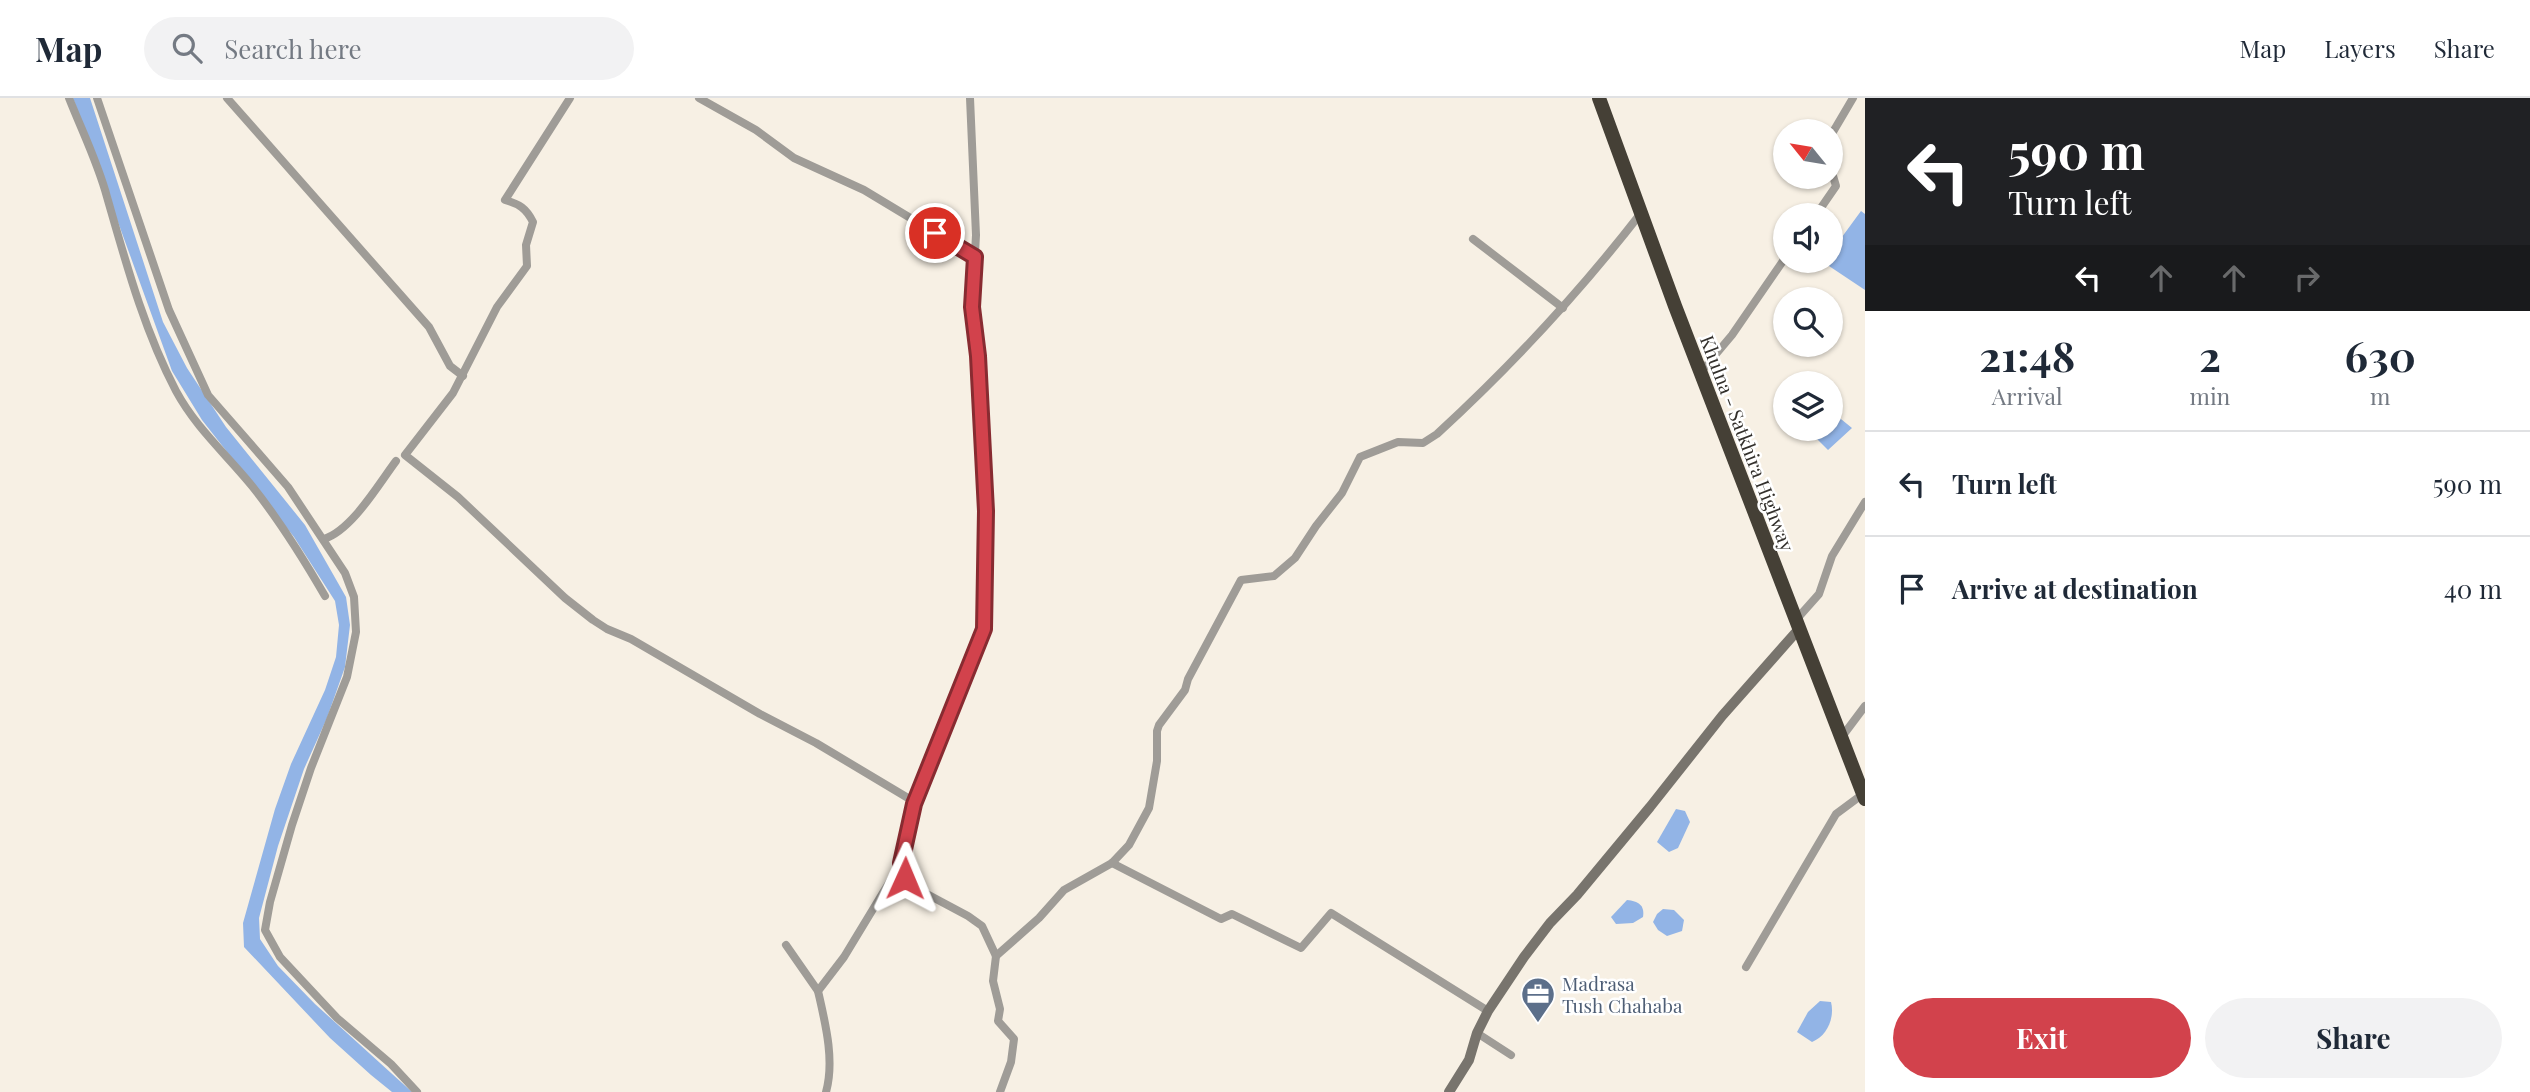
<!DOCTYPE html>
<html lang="en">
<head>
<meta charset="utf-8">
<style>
	:root { --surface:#fff; --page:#f2f2f3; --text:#1f2937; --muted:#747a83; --line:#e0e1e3; --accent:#d2424c }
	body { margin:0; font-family:"Playfair Display",serif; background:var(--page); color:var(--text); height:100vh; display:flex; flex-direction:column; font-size:26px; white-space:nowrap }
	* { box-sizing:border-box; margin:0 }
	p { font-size:23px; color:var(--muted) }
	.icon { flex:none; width:38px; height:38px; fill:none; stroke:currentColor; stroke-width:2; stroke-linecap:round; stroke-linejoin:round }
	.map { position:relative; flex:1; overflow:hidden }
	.drawer { display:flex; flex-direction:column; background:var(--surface); width:665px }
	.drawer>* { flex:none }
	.guide { background:#202124; color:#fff; overflow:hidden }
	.needle { width:46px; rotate:300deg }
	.controls { position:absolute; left:1773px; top:21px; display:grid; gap:14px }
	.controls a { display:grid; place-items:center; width:70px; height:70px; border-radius:50%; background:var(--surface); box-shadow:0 2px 5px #0004; font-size:35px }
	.pin { position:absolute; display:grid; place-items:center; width:60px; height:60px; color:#fff; margin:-30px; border:4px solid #fff; border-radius:50%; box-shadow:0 2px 7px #0007 }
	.me { position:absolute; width:77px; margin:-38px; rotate:1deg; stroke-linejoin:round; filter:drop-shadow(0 0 5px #0008) }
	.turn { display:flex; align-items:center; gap:24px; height:147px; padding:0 28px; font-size:32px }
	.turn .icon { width:91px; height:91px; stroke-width:2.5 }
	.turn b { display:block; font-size:49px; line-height:60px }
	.lanes { display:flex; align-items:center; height:66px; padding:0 28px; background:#0003; justify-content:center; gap:35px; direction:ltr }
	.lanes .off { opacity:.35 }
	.eta { display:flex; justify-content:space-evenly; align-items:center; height:119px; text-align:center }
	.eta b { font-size:42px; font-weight:700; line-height:49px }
	.primary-button { display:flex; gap:14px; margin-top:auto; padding:14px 28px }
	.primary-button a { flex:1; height:80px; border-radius:42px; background:var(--accent); color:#fff; font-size:28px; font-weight:700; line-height:80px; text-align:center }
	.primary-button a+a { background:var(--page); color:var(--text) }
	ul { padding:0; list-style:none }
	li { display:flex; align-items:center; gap:21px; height:105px; padding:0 28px; border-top:2px solid var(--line) }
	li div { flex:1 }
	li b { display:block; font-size:26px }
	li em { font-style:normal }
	header { display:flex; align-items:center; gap:42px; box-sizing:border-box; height:98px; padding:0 35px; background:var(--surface); border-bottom:2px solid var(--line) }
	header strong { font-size:33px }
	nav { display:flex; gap:38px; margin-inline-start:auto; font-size:24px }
	.search { width:490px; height:63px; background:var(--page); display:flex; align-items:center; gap:18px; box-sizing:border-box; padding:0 24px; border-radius:38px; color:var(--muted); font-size:26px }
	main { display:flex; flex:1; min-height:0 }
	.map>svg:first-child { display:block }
</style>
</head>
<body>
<header>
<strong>Map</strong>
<div class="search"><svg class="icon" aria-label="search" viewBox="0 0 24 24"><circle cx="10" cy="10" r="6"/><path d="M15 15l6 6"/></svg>Search here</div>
<nav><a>Map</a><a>Layers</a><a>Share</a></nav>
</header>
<main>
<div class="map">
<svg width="1865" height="994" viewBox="0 0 1865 994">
	<rect width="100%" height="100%" fill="#f7f0e4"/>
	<!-- water -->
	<g fill="#92b4e6">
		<polygon points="73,0 90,0 163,224 187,270 226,329 305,427 346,499 350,527 345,569 327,620 304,671 278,748 259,820 260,841 278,868 315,906 412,994 392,994 371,977 330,940 244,849 243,825 275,711 291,666 325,592 336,559 339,527 335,503 294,439 202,322 172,273"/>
		<polygon points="1861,113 1865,116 1865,192 1823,164 1830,163 1831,154"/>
		<polygon points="1831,313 1852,330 1828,352 1811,335 1813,331 1830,331"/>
		<polygon points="1676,711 1685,713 1690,724 1678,750 1669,754 1657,744"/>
		<path d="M1627,802C1638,803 1645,807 1643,819L1633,825L1616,826L1611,819Z"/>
		<polygon points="1663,811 1674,812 1684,822 1682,833 1667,838 1658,832 1653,824 1657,816"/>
		<path d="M1820,903L1831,904C1835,920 1827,938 1812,944L1797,934L1808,914Z"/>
	</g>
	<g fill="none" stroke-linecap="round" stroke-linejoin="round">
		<!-- street -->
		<g stroke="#9f9c97" stroke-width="8">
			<path d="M69,0C82,33 98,65 107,99C126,165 144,232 176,293C196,330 226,356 252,388C280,423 303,460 325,498"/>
			<polyline points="97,0 169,212 208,297 288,389 345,475 354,499 356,534 347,579 311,670 292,727 270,804 265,832 280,859 337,920 391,966 417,994"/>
			<polyline points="227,0 429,229 450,268 463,278"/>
			<path d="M570,0L505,102C519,106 526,110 533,124L526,147L527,168L497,209L453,295L405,357L458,399L565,500L593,522L607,531L631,541L760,616L816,645L908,700L914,707"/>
			<polyline points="699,0 756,32 794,60 864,92 975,159"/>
			<polyline points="970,0 976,137 972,209 978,258 986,413 984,531 914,707 901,765 905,780 923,794 968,818 982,828 996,858 993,883 1000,911 998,923 1014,941 1011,964 1000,994"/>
			<polyline points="1830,39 1853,0"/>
			<polyline points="1816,117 1836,88 1830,68"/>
			<polyline points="1473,141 1563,210"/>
			<polyline points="1700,275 1732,237 1785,160"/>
			<path d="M324,441C352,432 378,387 396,363"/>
			<polyline points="1795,523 1819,496 1832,458 1865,404"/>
			<polyline points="1841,640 1865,608"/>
			<polyline points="1112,765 1221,821 1232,816 1301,850 1331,815 1488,913"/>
			<polyline points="786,847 818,893"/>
			<path d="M996,858L1039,820L1064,792L1112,765L1129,747L1149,710L1157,663V633L1159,627L1185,592L1188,581L1241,482L1274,478L1295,460L1316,428L1342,395L1360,359L1398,344L1423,345L1437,336C1511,268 1579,195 1641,115"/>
			<polyline points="1746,869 1836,716 1863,696"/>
			<polyline points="1477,935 1511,957"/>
			<path d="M826,994C835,962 825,924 818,893L844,859L901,765"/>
		</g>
		<!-- secondary -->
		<polyline stroke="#78746d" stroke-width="10" points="1449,994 1469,962 1477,935 1488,913 1524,859 1550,825 1577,797 1650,709 1722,618 1798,532"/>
		<!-- highway -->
		<polyline stroke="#454036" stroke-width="14" points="1599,0 1675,208 1865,701"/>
	</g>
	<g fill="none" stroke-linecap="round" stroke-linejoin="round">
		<!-- route casing -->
		<g stroke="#882b31" stroke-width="18">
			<polyline id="route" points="905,780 901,765 914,706 984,531 986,413 978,258 972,209 975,159 935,135"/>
		</g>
		<!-- route -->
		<use href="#route" stroke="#d2424c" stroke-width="12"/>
	</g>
	<!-- icons -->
	<defs>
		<g id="office-pin" transform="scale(1.75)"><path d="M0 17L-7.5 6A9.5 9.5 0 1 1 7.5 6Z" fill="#5c6f8a" stroke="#fff"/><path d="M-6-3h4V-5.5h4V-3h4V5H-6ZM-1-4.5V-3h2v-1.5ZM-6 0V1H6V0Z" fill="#fff"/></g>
	</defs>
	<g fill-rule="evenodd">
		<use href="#office-pin" x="1538" y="896"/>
	</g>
	<g text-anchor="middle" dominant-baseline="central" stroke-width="5" stroke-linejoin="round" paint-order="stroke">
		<!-- street labels -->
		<g font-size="19" fill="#33302c" stroke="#fff">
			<text transform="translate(1748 345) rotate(69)">Khulna - Satkhira Highway</text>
		</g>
		<!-- service labels -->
		<g font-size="19" fill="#4e5e75" stroke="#fff" text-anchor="start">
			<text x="1562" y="885">Madrasa<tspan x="1562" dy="22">Tush Chahaba</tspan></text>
		</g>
	</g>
</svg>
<div class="controls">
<a><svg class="needle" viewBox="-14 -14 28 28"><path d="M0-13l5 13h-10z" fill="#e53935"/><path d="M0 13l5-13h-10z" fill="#747a83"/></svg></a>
<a><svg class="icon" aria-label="sound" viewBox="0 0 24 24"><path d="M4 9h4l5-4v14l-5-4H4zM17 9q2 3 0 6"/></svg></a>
<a><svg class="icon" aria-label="search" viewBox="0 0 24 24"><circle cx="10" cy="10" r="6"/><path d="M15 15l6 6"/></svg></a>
<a><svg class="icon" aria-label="layers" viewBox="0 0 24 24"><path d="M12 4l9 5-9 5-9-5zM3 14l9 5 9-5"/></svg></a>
</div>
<div class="pin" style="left:935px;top:135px;background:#d93025"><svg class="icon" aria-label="arrive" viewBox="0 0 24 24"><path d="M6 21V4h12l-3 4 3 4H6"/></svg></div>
<svg class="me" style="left:905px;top:780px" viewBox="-20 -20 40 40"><path d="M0-17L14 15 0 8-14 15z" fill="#d2424c" stroke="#fff" stroke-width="4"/></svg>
</div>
<section class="drawer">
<div class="guide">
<div class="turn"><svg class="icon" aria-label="left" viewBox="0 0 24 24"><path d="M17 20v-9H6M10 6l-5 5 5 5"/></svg><div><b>590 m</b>Turn left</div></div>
<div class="lanes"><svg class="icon" aria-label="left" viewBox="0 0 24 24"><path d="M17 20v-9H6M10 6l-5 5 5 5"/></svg><svg class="icon off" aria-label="ahead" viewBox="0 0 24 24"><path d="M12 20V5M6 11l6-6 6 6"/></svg><svg class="icon off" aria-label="ahead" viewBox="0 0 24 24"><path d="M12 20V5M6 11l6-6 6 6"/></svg><svg class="icon off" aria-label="right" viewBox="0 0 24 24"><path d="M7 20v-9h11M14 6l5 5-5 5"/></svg></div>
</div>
<div class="eta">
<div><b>21:48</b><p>Arrival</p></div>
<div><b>2</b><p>min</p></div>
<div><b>630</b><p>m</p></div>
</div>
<ul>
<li><svg class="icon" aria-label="left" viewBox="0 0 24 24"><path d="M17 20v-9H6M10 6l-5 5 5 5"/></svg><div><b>Turn left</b></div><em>590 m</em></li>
<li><svg class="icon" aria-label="arrive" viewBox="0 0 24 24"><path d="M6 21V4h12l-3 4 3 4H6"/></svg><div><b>Arrive at destination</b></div><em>40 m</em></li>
</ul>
<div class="primary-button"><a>Exit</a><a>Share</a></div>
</section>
</main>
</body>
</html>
